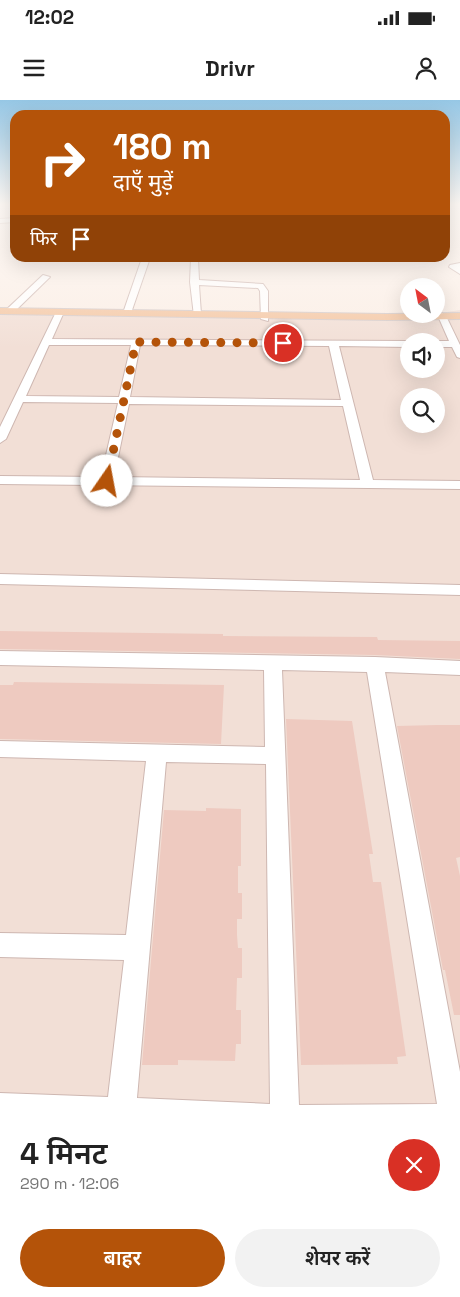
<!DOCTYPE html>
<html lang="hi">
<head>
<meta charset="utf-8">
<style>
	:root { --surface:#fff; --page:#f2f2f2; --text:#222; --muted:#767676; --accent:#b45309 }
	body { margin:0; font-family:"Space Grotesk","Noto Sans Devanagari",sans-serif; background:var(--page); color:var(--text); height:100vh; display:flex; flex-direction:column; font-size:19px; white-space:nowrap }
	* { box-sizing:border-box; margin:0 }
	p { font-size:16px; color:var(--muted) }
	.icon { flex:none; width:28px; height:28px; fill:none; stroke:currentColor; stroke-width:2; stroke-linecap:round; stroke-linejoin:round }
	.map { position:relative; height:1022px; overflow:hidden }
	.panel { display:flex; flex-direction:column; background:var(--surface); flex:1 }
	.panel>* { flex:none }
	.banner { position:absolute; left:10px; top:10px; width:440px; height:152px; border-radius:15px; box-shadow:0 5px 20px #0002; background:#b45309; color:#fff; overflow:hidden }
	.needle { width:32px; rotate:328deg }
	.fabs { position:absolute; left:400px; top:178px; display:grid; gap:10px }
	.fabs a { display:grid; place-items:center; width:45px; height:45px; border-radius:50%; background:var(--surface); box-shadow:0 5px 20px #0002; font-size:25px }
	.pin { position:absolute; display:grid; place-items:center; width:42px; height:42px; color:#fff; margin:-21px; border:2px solid #fff; border-radius:50%; box-shadow:0 1px 5px #0007 }
	.me { position:absolute; width:55px; margin:-28px; rotate:12deg; stroke-linejoin:round; filter:drop-shadow(0 0 4px #0008) }
	.turn { display:flex; align-items:center; gap:18px; height:105px; padding:0 20px; font-size:22px }
	.turn .icon { width:65px; height:65px; stroke-width:2.5 }
	.turn b { display:block; font-size:35px; line-height:42px }
	.then { display:flex; align-items:center; height:48px; padding:0 20px; background:#0003; gap:10px; font-size:19px }
	.round { display:grid; place-items:center; flex:none; width:52px; height:52px; border-radius:26px; background:var(--page) }
	.headline { display:flex; align-items:center; justify-content:space-between; height:85px; padding:0 20px }
	h1 { font-size:30px; font-weight:600; line-height:38px }
	.cta { display:flex; gap:10px; margin-top:auto; padding:10px 20px }
	.cta a { flex:1; height:58px; border-radius:30px; background:var(--accent); color:#fff; font-size:20px; font-weight:600; line-height:58px; text-align:center }
	.cta a+a { background:var(--page); color:var(--text) }
	.status { display:flex; justify-content:space-between; align-items:center; height:35px; padding:0 25px; background:var(--surface); direction:ltr }
	.status svg { height:14px; fill:currentColor }
	header { display:flex; justify-content:space-between; align-items:center; height:65px; padding:0 20px; background:var(--surface); font-size:22px; font-weight:600 }
	.map>svg:first-child { display:block }
</style>
</head>
<body>
<div class="status"><b>12:02</b><svg viewBox="0 0 49 12"><path d="M0 12V9h3v3zM5 12V6h3v6zM10 12V3h3v9zM15 12V0h3v12zM26 1h20v11H26zM47 4h2v5h-2z"/></svg></div>
<header><svg class="icon" aria-label="menu" viewBox="0 0 24 24"><path d="M4 6h16M4 12h16M4 18h16"/></svg>Drivr<svg class="icon" aria-label="person" viewBox="0 0 24 24"><circle cx="12" cy="8" r="4"/><path d="M4 21q1-7 8-7t8 7"/></svg></header>
<div class="map">
<svg width="460" height="1022" viewBox="0 0 460 1022">
	<rect width="100%" height="100%" fill="#fbefe7"/>
	<!-- residential -->
	<path fill="#f2dfd6" fill-rule="evenodd" d="M460,210V1022H0V214L400,219ZM409,241H436V269H409ZM409,296H436V324H409Z"/>
	<!-- building -->
	<g fill="#eecac0">
		<polygon points="0,531 223,534 223,536 377,537 378,540 460,541 460,559 375,555 0,549"/>
		<polygon points="14,582 224,585 221,644 0,639 0,585 13,585"/>
		<polygon points="286,619 352,621 373,754 369,754 373,782 381,782 406,956 397,957 398,964 301,965"/>
		<polygon points="437,625 460,625 460,757 456,758 460,776 460,915 454,915 445,870 443,870 397,626"/>
		<polygon points="206,708 241,709 241,766 238,766 238,793 242,793 242,819 237,819 237,835 238,848 242,848 242,878 237,878 236,910 241,910 241,944 236,944 235,961 178,960 178,965 142,965 164,710 206,711"/>
	</g>
	<g fill="none" stroke-linecap="round" stroke-linejoin="round">
		<!-- minor casing -->
		<g stroke="#ceb7b1" stroke-width="2">
			<g id="minor">
				<polygon points="15,118 15,122 0,123 0,119"/>
				<polygon points="142,158 150,158 131,213 124,215 123,213"/>
				<polygon points="191,158 198,159 199,180 263,184 268,191 268,221 261,219 260,191 258,188 199,185 201,214 194,216 190,182"/>
				<polygon points="460,163 460,174 449,167 450,165"/>
				<polygon points="43,175 50,177 13,213 7,213 7,209"/>
				<path d="M60,209L64,212L52,239L409,241V247L339,246L373,380L460,381V389L0,384V376L101,377L118,303L23,302L6,339L0,343V327L56,212ZM49,245H131L119,297L26,296ZM140,245L329,246L341,300L130,297ZM129,304L343,306L360,380L114,377Z"/>
				<polygon points="442,213 446,216 460,245 460,258 457,257 452,247 436,247 436,241 449,241 438,216"/>
				<polygon points="0,474 460,485 460,495 0,484"/>
				<path d="M0,551L375,557L460,561V575L385,572L460,972V1022H0V993L108,997L124,860L0,857V833L126,835L146,661L0,657V641L265,647L264,570L0,565ZM282,570L367,572L437,1004L299,1005ZM166,662L266,664L270,1004L137,998Z"/>
			</g>
		</g>
		<!-- major casing -->
		<g stroke="#d5cbca" stroke-width="2">
			<polygon id="major" points="0,208 387,214 460,213 460,219 387,220 0,214"/>
		</g>
		<!-- minor -->
		<use href="#minor" fill="#fff" fill-rule="evenodd"/>
		<!-- major -->
		<use href="#major" fill="#f4c7a4" fill-rule="evenodd"/>
	</g>
	<!-- sky -->
	<linearGradient id="sky" x2="0" y2="1"><stop stop-color="#96c7e5"/><stop offset="0.42" stop-color="#fdf8f4"/><stop offset="1" stop-color="#fdf8f4" stop-opacity="0"/></linearGradient>
	<rect width="460" height="248" fill="url(#sky)"/>
	<g fill="none" stroke-linecap="round" stroke-linejoin="round">
		<!-- route -->
		<polyline stroke="#b45309" stroke-width="9" stroke-dasharray="0 16.2" points="107,381 136,242 283,243"/>
	</g>
</svg>
<div class="fabs">
<a><svg class="needle" viewBox="-14 -14 28 28"><path d="M0-13l5 13h-10z" fill="#e53935"/><path d="M0 13l5-13h-10z" fill="#767676"/></svg></a>
<a><svg class="icon" aria-label="sound" viewBox="0 0 24 24"><path d="M4 9h4l5-4v14l-5-4H4zM17 9q2 3 0 6"/></svg></a>
<a><svg class="icon" aria-label="search" viewBox="0 0 24 24"><circle cx="10" cy="10" r="6"/><path d="M15 15l6 6"/></svg></a>
</div>
<div class="pin" style="left:283px;top:243px;background:#d93025"><svg class="icon" aria-label="arrive" viewBox="0 0 24 24"><path d="M6 21V4h12l-3 4 3 4H6"/></svg></div>
<svg class="me" style="left:107px;top:381px" viewBox="-20 -20 40 40"><circle r="19" fill="#fff"/><path d="M0-13L10 11 0 6-10 11z" fill="#b45309"/></svg>
<div class="banner">
<div class="turn"><svg class="icon" aria-label="right" viewBox="0 0 24 24"><path d="M7 20v-9h11M14 6l5 5-5 5"/></svg><div><b>180 m</b>दाएँ मुड़ें</div></div>
<div class="then">फिर<svg class="icon" aria-label="arrive" viewBox="0 0 24 24"><path d="M6 21V4h12l-3 4 3 4H6"/></svg></div>
</div>
</div>
<section class="panel">
<div class="headline"><div><h1>4 मिनट</h1><p>290 m · 12:06</p></div><a class="round" style="background:#d93025;color:#fff"><svg class="icon" aria-label="close" viewBox="0 0 24 24"><path d="M6 6l12 12M18 6L6 18"/></svg></a></div>
<div class="cta"><a>बाहर</a><a>शेयर करें</a></div>
</section>
</body>
</html>
